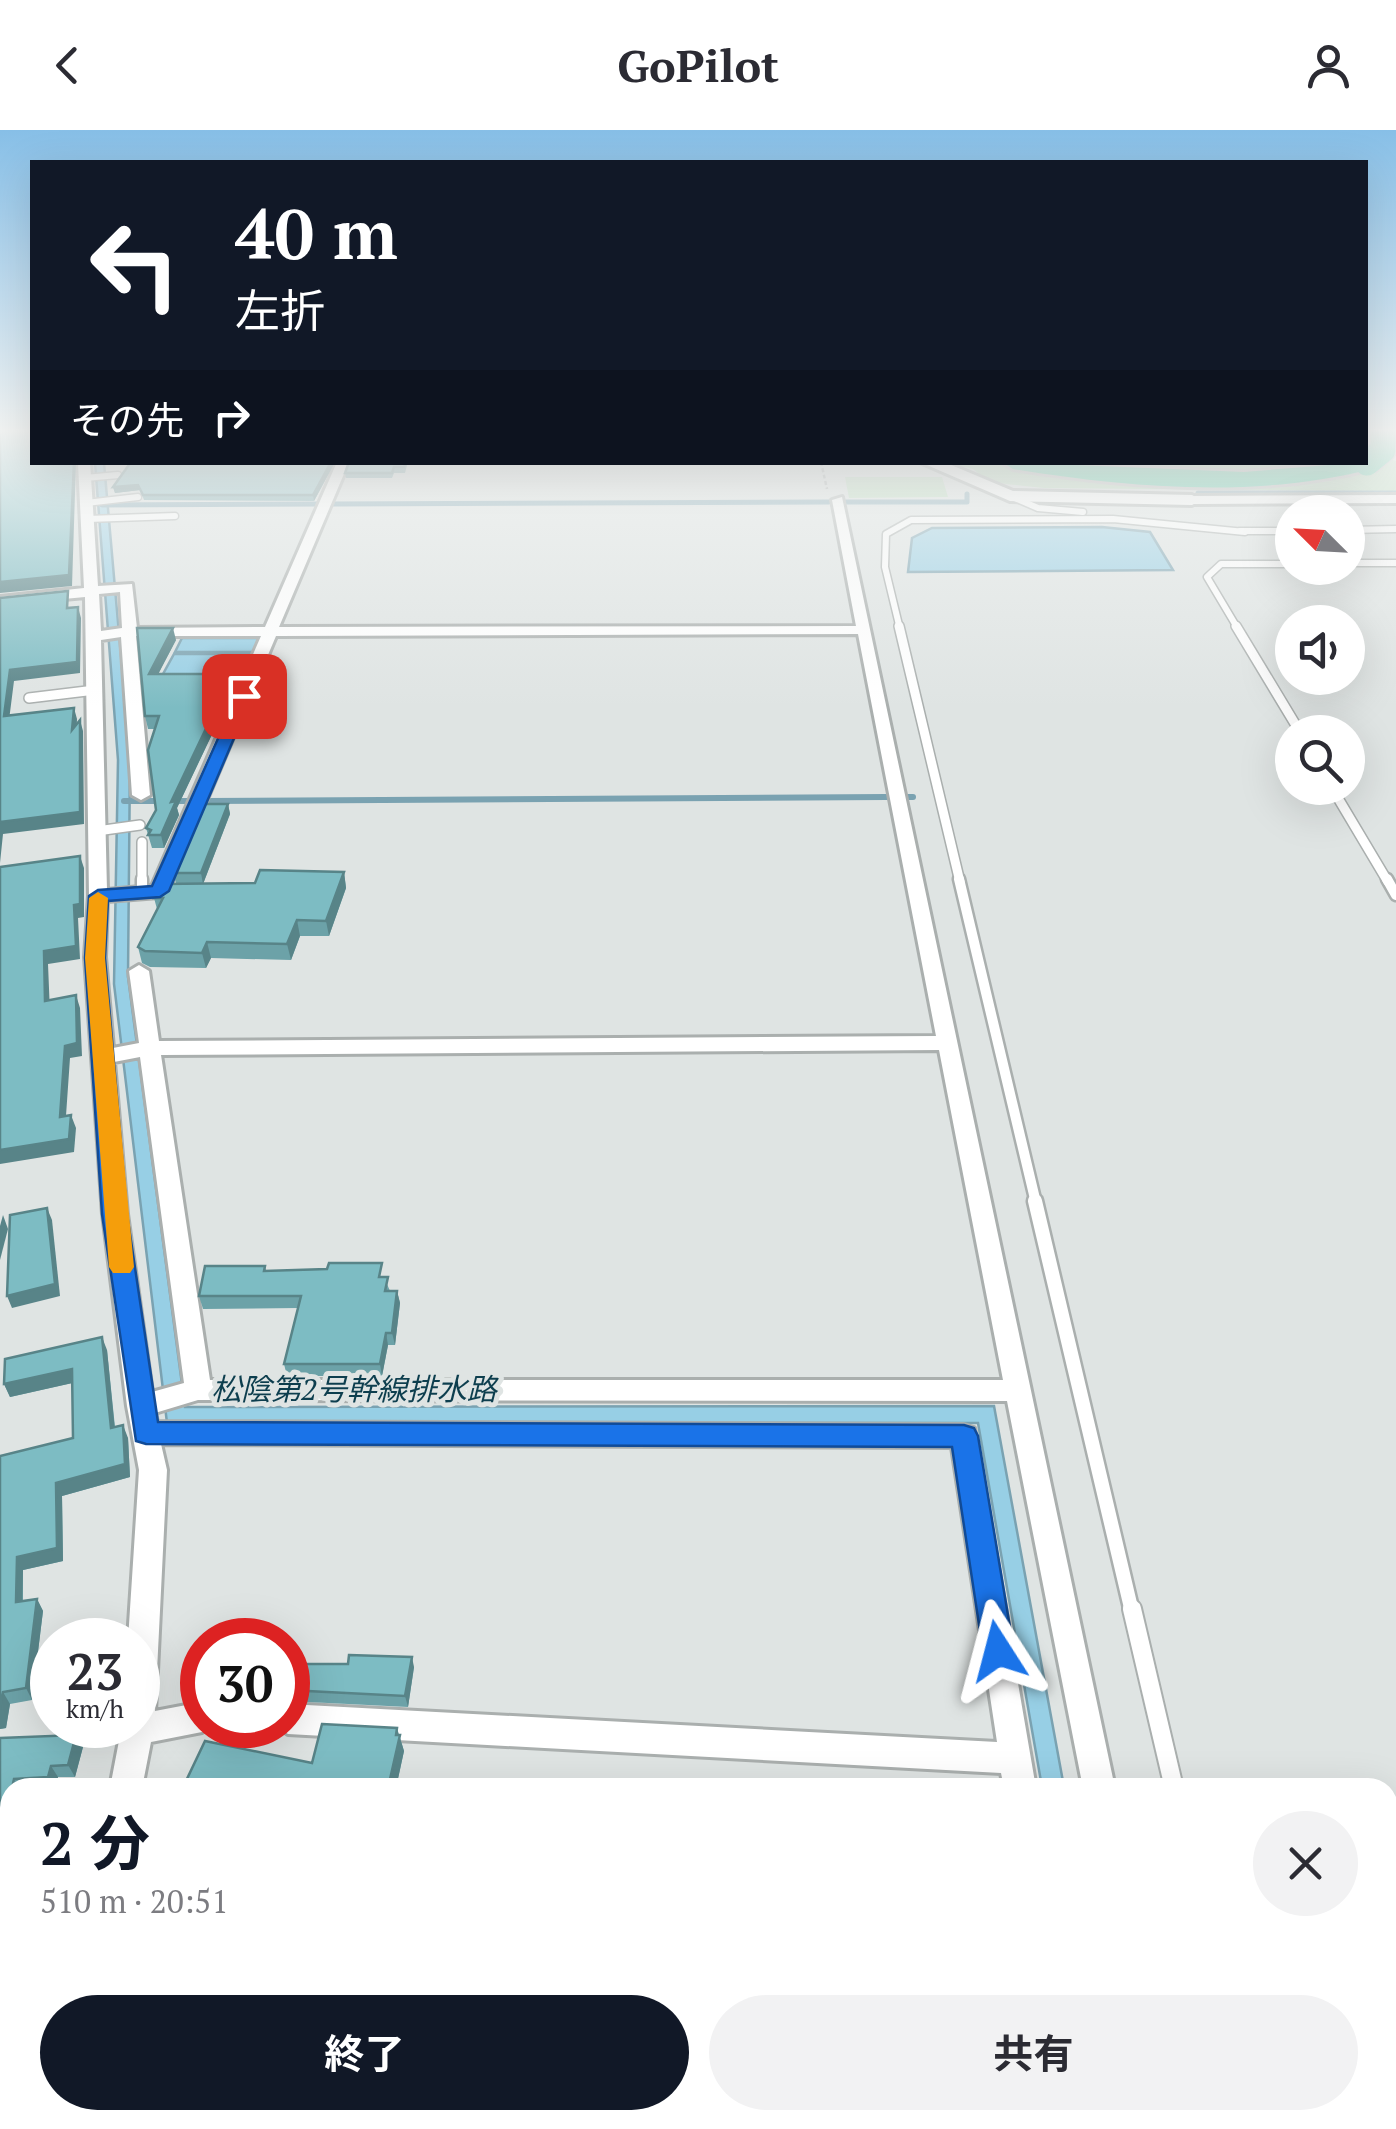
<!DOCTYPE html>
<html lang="ja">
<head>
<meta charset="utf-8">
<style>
	:root { --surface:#fff; --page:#f2f2f3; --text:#2b2b33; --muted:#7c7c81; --accent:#111827 }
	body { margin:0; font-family:"PT Serif","Noto Sans JP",serif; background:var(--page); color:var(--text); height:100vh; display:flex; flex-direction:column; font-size:38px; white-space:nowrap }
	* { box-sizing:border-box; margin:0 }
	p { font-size:32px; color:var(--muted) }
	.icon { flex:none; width:55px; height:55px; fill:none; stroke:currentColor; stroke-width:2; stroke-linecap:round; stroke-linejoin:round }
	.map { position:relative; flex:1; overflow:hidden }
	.panel { position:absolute; left:0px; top:1648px; width:1398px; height:352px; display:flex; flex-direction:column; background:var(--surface); border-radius:30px 30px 0 0; box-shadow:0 10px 40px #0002 }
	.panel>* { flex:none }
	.guide { position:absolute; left:30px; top:30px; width:1338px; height:305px; border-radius:0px; box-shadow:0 10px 40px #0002; background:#111827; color:#fff; overflow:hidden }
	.needle { width:65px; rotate:294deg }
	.controls { position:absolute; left:1275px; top:365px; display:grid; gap:20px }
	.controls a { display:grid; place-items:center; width:90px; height:90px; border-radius:50%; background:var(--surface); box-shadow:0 10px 40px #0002; font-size:50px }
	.speed { position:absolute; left:30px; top:1488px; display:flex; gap:20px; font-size:50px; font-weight:700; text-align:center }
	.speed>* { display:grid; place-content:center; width:130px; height:130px; border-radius:50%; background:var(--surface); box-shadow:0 10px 40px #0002; line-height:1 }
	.speed small { font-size:25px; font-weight:400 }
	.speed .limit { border:15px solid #d22; background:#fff; color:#111 }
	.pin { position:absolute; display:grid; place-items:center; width:85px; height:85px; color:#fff; margin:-42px; border-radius:20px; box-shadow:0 5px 15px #0006 }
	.me { position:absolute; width:110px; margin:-55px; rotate:351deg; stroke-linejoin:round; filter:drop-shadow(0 0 8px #0008) }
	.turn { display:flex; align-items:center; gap:35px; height:210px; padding:0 40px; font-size:45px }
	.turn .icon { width:130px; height:130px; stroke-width:2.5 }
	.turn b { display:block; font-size:70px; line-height:85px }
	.then { display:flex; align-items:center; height:95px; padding:0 40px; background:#0003; gap:20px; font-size:38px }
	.round { display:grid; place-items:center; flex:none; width:105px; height:105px; border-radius:52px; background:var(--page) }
	.headline { display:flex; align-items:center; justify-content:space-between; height:170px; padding:0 40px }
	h1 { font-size:60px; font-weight:700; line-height:75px; color:var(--accent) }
	.cta { display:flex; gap:20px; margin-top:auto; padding:20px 40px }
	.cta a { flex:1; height:115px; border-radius:60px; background:var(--accent); color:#fff; font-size:40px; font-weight:700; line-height:115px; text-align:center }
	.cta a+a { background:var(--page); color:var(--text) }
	header { display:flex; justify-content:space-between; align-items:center; height:130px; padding:0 40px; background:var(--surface); font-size:45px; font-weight:700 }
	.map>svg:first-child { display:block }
</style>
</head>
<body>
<header><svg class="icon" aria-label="back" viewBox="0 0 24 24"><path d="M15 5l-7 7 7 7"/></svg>GoPilot<svg class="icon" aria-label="person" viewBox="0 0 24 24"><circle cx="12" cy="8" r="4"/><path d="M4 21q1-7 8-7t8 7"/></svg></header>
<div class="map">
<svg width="1396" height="1999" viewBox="0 0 1396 1999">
	<rect width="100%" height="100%" fill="#dfe4e3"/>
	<!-- green -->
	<g fill="#b7deb9">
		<polygon points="1387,328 1396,331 1396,361 1044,358 989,352 973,339 947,333 1333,346 1372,337"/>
		<polygon points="1038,333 1351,333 1270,343 1211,343"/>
		<polygon points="845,347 942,347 948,367 849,368"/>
	</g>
	<!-- water -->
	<g fill="#97cfe5" stroke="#7aa2b1" stroke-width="2.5">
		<polygon points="95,333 104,333 130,629 128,847 185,1277 994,1276 1064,1657 1042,1657 978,1293 167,1293 114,854 118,630"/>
		<polygon points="1102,397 1150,402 1173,440 908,442 912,408 932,398"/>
		<polygon points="182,508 261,508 255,522 175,522"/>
		<polygon points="174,524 254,524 240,555 157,555"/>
	</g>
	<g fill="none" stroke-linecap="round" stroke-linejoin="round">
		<!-- stream-far1 -->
		<g stroke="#7aa2b1" stroke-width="5">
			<polyline points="1198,363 1396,363"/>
			<polyline points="846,372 967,372 967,364"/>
			<polyline points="331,374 829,372"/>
			<polyline points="102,375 318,374"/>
		</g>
		<!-- stream -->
		<g stroke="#7aa2b1" stroke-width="6">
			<polyline points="908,667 913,667"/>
			<polyline points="124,671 190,671"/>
			<polyline points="206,671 887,667"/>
		</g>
		<!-- lane-far4 casing -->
		<g stroke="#aaafae" stroke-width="9">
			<g id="lane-far4">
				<polyline points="85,348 118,345"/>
				<polyline points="1010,366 1038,378 1083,382"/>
				<polyline points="86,373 138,367"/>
				<polyline points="87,389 175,386"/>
				<polyline points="1348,400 1396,399"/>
				<polyline points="1240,401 1292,401"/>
				<polyline points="1348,433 1396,433"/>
				<polyline points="900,499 885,437 886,404 911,390 1113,389 1245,402"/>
				<polyline points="1238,499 1207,447 1221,434 1292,434"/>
			</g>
		</g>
		<!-- lane-far3 casing -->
		<g stroke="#aaafae" stroke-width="12">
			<g id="lane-far3">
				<polyline points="899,496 960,752"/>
				<polyline points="1236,496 1300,602"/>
				<polyline points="29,568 95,560"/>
				<polyline points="1332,658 1388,752"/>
				<polyline points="97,701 140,695"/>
				<polyline points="142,712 142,752"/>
			</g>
		</g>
		<!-- lane-far2 casing -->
		<g stroke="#aaafae" stroke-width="15">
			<g id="lane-far2">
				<polyline points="142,749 142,761"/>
				<polyline points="959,749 1036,1073"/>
				<polyline points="1387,749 1396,765"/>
			</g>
		</g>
		<!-- lane-far1 casing -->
		<g stroke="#aaafae" stroke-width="19">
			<polyline id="lane-far1" points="1035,1071 1132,1482"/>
		</g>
		<!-- lane casing -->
		<g stroke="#aaafae" stroke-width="22">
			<g id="lane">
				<polyline points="1132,1479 1174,1658"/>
				<polyline points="1388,1899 1396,1899"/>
			</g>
		</g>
		<!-- street casing -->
		<g stroke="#aaafae" stroke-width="6">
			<g id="street">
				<path d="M78,332H90L98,456L132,454L137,498L265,497L337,332H349L279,497L856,496L832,370L842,367L1115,1658H1083L1007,1271L198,1270L155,1283L157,1292L964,1295L974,1298L1036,1658H1004L1001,1643L288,1604L275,1595H288V1574L997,1612L952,1317L161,1314L167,1340L155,1581L202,1572V1595H214L202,1602L151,1612L142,1658H110L122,1595H138V1510H128L139,1340L127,1276L103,1084L85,827L89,766L85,467L0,475V467L84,458ZM120,462L122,498L101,501L99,464ZM858,504L936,906L159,911L149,841L139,835L129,841L139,913L113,918L105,827L107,771L159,767L168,761L276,506ZM136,506H261L152,756L107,760L101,510L121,507L132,665L141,670L150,665ZM939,920L1003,1250H210L161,925ZM140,927L184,1253L152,1262L127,1084L114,932Z"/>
				<polygon points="1396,365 1396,373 1192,374 1186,370 1192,366"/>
				<polygon points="10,1900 10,1950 0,1955 0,1904"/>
				<polygon points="1388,1967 1396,1967 1396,1999 1374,1999 1371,1990 1388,1990"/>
				<polygon points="1054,1990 1092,1990 1093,1999 1055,1999"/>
				<polygon points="1146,1990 1184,1990 1185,1999 1147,1999"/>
			</g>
		</g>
		<!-- secondary casing -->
		<g stroke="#aaafae" stroke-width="6">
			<polygon id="secondary" points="920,332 944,332 1013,361 1192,365 1201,370 1192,375 1010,371"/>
		</g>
		<!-- highway casing -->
		<g stroke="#bfbfbf" stroke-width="6">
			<path id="highway" d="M1367,326L1375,328L1378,333L1375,338C1259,369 1131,358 1013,339L1002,332L1244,342L1365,332Z"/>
		</g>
		<!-- path -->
		<polyline stroke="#a3a7a7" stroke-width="2.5" stroke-dasharray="4 2.5" stroke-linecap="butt" points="821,332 827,359"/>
		<!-- lane-far4 -->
		<use href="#lane-far4" stroke="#fff" stroke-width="6"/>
		<!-- lane-far3 -->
		<use href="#lane-far3" stroke="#fff" stroke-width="9"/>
		<!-- lane-far2 -->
		<use href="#lane-far2" stroke="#fff" stroke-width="10"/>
		<!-- lane-far1 -->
		<use href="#lane-far1" stroke="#fff" stroke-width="14"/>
		<!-- lane -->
		<use href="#lane" stroke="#fff" stroke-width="18"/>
		<!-- street -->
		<use href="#street" fill="#fff" fill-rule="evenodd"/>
		<!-- secondary -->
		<use href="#secondary" fill="#fff" fill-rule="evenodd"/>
		<!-- highway -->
		<use href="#highway" fill="#36cd9b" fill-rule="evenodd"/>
		<!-- highway-bridge casing -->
		<g stroke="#bfbfbf" stroke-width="28" stroke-linecap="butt">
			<polyline id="highway-bridge" points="1367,333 1383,320 1383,305"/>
		</g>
		<!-- highway-bridge -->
		<use href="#highway-bridge" stroke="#36cd9b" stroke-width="25"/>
	</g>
	<!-- wall -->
	<g fill="#6ca2a8">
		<polygon points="131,332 335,332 314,371 144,370 140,360 115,363 113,357"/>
		<polygon points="349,332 408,332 405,343 394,343 392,348 346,348 345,343"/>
		<polygon points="137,498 176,510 158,544 232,544 235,556 177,678 179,685 164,718 152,718 146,698 156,680 155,599 148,599 145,586"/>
		<polygon points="228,674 230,684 203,754 176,753 173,743"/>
		<polygon points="344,742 346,758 329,806 300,806 291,830 211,828 206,838 150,837 142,833 138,817 157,779 154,768"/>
		<polygon points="265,1136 266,1141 384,1147 390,1161 397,1161 400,1173 395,1215 388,1215 382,1246 287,1246 284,1234 298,1178 203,1179 199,1166"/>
		<polygon points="107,1220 115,1297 128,1308 130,1347 62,1366 63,1431 23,1440 23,1471 37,1469 43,1481 32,1570 10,1574 6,1598 0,1599 0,1326 73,1308 72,1253 10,1267 4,1254"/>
		<polygon points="288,1534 414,1537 408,1577 288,1571"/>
		<polygon points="399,1605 404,1621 396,1658 187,1658 185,1653 312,1633"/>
		<polygon points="0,1608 83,1617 75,1647 58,1647 55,1658 10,1658 10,1700 2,1728 6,1753 4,1794 0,1795"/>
	</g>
	<!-- shaded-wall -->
	<g fill="#588488">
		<polygon points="74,332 76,332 72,456 0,463 0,452"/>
		<polygon points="331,332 335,332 314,371 313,365"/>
		<polygon points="138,355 140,360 115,363 113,357"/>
		<polygon points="78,477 81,488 80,543 14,551 8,598 4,586 10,540"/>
		<polygon points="173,498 176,510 152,556 149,544"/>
		<polygon points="232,544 235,556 177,678 179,685 164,718 161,705 171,672"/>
		<polygon points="74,578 77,589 76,612 72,600"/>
		<polygon points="80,590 83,601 84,694 3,704 0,733 0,692"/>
		<polygon points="228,674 230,684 203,754 201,743"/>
		<polygon points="80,726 84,738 84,787 78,788 80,829 48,834 50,883 45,871 44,821 74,775"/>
		<polygon points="344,742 346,758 329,806 326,791"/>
		<polygon points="297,790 300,806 291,830 287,814"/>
		<polygon points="207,812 211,828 206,838 202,823"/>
		<polygon points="76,865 80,878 82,926 70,928 65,1000 60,987 65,916"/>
		<polygon points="71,985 76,998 74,1022 0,1034 0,1020"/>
		<polygon points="47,1078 52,1090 60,1166 12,1178 7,1166"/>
		<polygon points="3,1085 8,1099 0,1130 0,1096"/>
		<polygon points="397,1161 400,1173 395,1215 392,1203"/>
		<polygon points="386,1203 388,1215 382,1246 380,1234"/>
		<polygon points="102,1207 107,1220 116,1311 111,1298"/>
		<polygon points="72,1239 77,1252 10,1267 4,1254"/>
		<polygon points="123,1295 128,1308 130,1347 62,1366 63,1431 23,1440 22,1485 16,1472 17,1427 56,1353"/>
		<polygon points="37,1469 43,1481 32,1570 26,1558"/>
		<polygon points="412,1527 414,1537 408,1577 405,1566"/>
		<polygon points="3,1562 10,1574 6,1598 0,1599 0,1579"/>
		<polygon points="397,1598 404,1621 396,1658 388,1658"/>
		<polygon points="76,1605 83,1617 75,1647 68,1635"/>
		<polygon points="51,1636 58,1647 55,1658 48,1647"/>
		<polygon points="10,1664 10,1700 0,1735 0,1698"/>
		<polygon points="3,1728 10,1739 6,1753 10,1759 10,1773 4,1794 0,1788 0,1738"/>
		<polygon points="83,1990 96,1990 91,1999 78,1999"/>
	</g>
	<!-- building -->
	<g fill="#7dbcc3" stroke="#588488" stroke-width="2.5">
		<polygon points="0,298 32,298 32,332 74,332 69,445 0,452"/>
		<polygon points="131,332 331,332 313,365 143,365 138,355 113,357"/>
		<polygon points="349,332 406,332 404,337 394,337 392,343 345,343"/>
		<polygon points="68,461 67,478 78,477 77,532 10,540 4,586 74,578 72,600 80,590 80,682 0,692 0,468"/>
		<polygon points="137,498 173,498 149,544 232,544 171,672 176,671 161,705 148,705 151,700 146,698 156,680 148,620 159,586 145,586"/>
		<polygon points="202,674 228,674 201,743 173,743"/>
		<polygon points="80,726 80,774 74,775 76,816 44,821 45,871 76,865 77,913 65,916 60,987 71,985 69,1009 0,1020 0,737"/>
		<polygon points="260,740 344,742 326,791 297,790 287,814 207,812 202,823 145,821 138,817 163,768 154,768 161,754 255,753"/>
		<polygon points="47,1078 55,1154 7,1166 10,1085"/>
		<polygon points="329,1133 382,1133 379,1147 388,1147 385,1161 397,1161 392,1203 386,1203 380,1234 284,1234 301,1166 199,1166 205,1136 265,1136 264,1141 327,1139"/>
		<polygon points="102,1207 111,1298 123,1295 125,1334 56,1353 57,1418 17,1427 16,1472 37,1469 26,1558 3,1562 0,1579 0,1326 73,1308 72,1239 4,1254 5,1229"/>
		<polygon points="349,1525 412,1527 405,1566 288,1560 288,1534 348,1534"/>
		<polygon points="322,1594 397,1598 396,1605 400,1605 388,1658 208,1658 185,1653 205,1611 312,1633"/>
		<polygon points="76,1605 68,1635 51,1636 48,1647 14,1649 12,1658 10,1658 10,1664 0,1698 0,1608"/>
		<polygon points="0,1752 5,1752 0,1771"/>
		<polygon points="10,1960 10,1990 83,1990 78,1999 0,1999 0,1979"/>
		<polygon points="449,1990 525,1990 533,1999 441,1999"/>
		<polygon points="604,1990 735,1990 745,1999 596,1999"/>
	</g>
	<!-- sky -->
	<linearGradient id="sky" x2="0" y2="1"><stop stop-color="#87bfe7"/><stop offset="0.52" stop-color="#f1f3f2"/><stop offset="1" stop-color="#f1f3f2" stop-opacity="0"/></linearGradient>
	<rect width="1396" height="578" fill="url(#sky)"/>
	<!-- route -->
	<polygon fill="#1a73e8" stroke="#114b97" stroke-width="2.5" points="244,562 252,566 169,761 160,767 108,771 105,828 127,1084 158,1292 964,1295 974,1298 978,1306 1014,1521 1009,1531 998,1535 987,1531 983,1521 952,1317 146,1314 136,1311 102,1084 85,828 89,766 98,760 152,756 237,566"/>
	<!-- slow -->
	<polygon fill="#f59e0b" points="98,762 108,768 105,828 134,1137 130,1143 113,1143 109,1137 85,828 89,768"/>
	<g text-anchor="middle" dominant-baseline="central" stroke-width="10" stroke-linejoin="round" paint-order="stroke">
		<!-- water labels -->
		<g font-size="30" font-style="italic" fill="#0d3e4e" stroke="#dfe4e3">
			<text x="354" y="1259">松陰第2号幹線排水路</text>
		</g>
	</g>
</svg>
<div class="controls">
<a><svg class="needle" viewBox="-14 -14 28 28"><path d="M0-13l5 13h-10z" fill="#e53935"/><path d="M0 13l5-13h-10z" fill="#7c7c81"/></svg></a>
<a><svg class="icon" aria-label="sound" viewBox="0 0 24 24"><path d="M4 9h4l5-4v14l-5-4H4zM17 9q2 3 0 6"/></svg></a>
<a><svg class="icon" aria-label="search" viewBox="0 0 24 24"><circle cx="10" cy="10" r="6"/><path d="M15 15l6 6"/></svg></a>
</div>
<div class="speed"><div>23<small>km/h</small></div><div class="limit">30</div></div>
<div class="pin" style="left:244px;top:566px;background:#d93025"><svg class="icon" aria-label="arrive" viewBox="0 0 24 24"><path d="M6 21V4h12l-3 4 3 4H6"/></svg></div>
<svg class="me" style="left:998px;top:1521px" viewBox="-20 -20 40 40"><path d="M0-17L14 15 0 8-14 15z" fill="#1a73e8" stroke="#fff" stroke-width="4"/></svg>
<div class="guide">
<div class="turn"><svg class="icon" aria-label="left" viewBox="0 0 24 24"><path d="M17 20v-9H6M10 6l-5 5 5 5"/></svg><div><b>40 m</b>左折</div></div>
<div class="then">その先<svg class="icon" aria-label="right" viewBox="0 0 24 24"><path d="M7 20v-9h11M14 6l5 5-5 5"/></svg></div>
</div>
<section class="panel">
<div class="headline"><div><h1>2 分</h1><p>510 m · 20:51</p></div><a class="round"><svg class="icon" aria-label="close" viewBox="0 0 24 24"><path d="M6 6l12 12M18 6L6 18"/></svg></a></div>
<div class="cta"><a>終了</a><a>共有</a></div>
</section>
</div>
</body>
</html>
